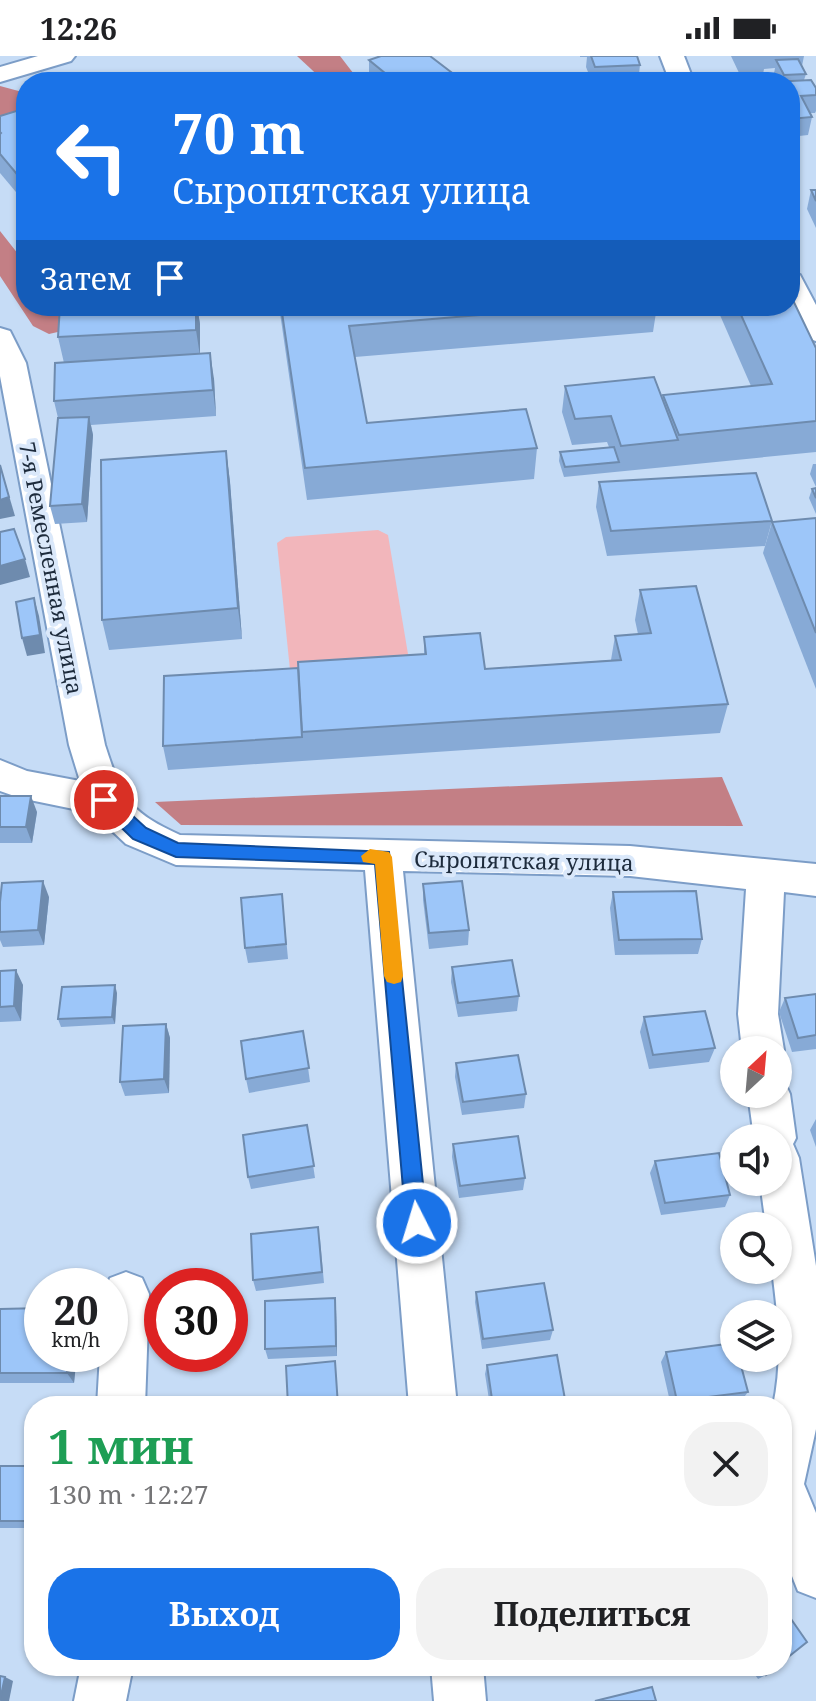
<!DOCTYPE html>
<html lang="ru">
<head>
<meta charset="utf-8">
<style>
	:root { --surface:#fff; --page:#f2f2f2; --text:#202124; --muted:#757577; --accent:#1a73e8 }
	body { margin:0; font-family:"Noto Serif",serif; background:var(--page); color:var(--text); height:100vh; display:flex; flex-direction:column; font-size:30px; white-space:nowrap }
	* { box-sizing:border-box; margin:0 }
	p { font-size:26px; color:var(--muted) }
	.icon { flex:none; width:44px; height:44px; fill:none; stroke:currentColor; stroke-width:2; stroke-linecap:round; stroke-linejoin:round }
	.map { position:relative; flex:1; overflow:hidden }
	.sheet { position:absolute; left:24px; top:1340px; width:768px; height:280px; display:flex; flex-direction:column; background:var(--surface); border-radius:32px; box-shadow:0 2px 6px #0004 }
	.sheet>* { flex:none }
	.hud { position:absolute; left:16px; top:16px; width:784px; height:244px; border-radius:32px; box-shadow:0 2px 6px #0004; background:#1a73e8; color:#fff; overflow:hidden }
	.needle { width:52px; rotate:26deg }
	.controls { position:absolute; left:720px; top:980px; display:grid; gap:16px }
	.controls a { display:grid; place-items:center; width:72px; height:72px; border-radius:50%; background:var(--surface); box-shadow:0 2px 6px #0004; font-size:40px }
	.speed { position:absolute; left:24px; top:1212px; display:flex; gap:16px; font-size:40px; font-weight:700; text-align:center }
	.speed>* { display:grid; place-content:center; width:104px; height:104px; border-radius:50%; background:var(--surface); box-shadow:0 2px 6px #0004; line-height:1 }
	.speed small { font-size:20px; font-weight:400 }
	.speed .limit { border:12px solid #d22; background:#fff; color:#111 }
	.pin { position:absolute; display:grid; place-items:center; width:68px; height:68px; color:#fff; margin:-34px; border:4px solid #fff; border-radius:50%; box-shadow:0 2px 8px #0007 }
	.me { position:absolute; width:88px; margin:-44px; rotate:355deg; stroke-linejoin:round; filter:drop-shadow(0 0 6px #0008) }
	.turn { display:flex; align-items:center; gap:28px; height:168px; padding:0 24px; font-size:36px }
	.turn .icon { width:104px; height:104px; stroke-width:2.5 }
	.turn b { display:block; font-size:56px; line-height:68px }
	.then { display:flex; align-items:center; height:76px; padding:0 24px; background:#0003; gap:16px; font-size:30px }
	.round { display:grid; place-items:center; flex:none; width:84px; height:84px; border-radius:32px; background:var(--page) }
	.head { display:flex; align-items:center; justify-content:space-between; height:136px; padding:0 24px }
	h1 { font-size:48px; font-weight:700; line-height:60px; color:#1e9e55 }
	.button { display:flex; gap:16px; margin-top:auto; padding:16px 24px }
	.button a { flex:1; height:92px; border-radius:32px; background:var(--accent); color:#fff; font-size:32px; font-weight:700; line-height:92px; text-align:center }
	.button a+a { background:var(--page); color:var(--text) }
	.status { display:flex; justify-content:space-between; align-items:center; height:56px; padding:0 40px; background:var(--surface); direction:ltr }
	.status svg { height:22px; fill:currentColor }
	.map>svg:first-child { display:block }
</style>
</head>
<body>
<div class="status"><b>12:26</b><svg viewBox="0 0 49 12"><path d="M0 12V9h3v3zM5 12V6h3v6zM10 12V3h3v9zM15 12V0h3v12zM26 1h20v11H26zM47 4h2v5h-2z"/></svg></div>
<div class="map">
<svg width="816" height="1645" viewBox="0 0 816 1645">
	<rect width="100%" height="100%" fill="#c6dcf6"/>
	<!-- green -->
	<polygon fill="#f2b6bb" points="378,474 388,479 409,604 290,614 277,487 286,481"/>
	<!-- forest -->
	<g fill="#c37f85">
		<polygon points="297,0 340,0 360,26 325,26"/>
		<polygon points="0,30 26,37 26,66 0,75"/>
		<polygon points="0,175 26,208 26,250 234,250 123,261 49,278 33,270 0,220"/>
		<polygon points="722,721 743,770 181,769 155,746"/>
	</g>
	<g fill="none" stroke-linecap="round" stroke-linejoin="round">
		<!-- minor casing -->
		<g stroke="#7c9dc7" stroke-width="4">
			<g id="minor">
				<polygon points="38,0 75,0 71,5 0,26 0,11"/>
				<polygon points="660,0 684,0 694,26 670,26"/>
				<polygon points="790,217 800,219 816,249 816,285 806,282 789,250"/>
				<path d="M0,272L10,275L26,307L105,689C122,741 127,755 180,779L630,790L816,808V840L784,836L778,958L784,994L778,1006V994H742L738,958L746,833L630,820L403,815L457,1350H409L365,814L176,809L126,788L93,757L20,742L0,735V704L27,715L80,725L69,689L0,320Z"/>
				<path d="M778,1022L784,1025L790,1038L796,1082L793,1088L799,1102L816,1210V1373L804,1428L816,1457V1542L798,1535L782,1495V1350H773C783,1304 778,1260 772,1214H778V1170H766L760,1126H778V1082H754L748,1038H778Z"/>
				<polygon points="126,1216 142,1222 149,1238 145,1350 97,1350 100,1298 110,1298 110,1230 107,1230 110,1222"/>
				<polygon points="81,1610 133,1610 126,1645 74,1645"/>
				<polygon points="431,1610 483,1610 486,1645 434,1645"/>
			</g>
		</g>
		<!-- minor -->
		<use href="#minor" fill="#fff" fill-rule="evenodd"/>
	</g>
	<!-- wall -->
	<g fill="#87aad6">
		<polygon points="580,0 637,0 640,9 638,26 592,26 586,11 587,1 580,1"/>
		<polygon points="731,0 804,0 802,10 806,18 804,24 816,32 816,55 815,57 810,57 812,61 808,79 790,81 790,26 774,26 773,23 775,12 764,13 763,18 740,19"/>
		<polygon points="369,4 464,26 369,26"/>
		<polygon points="26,52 26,148 0,117 0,60"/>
		<polygon points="811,134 816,134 816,172 807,153"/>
		<polygon points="60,250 197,250 200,268 200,298 214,323 216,360 91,369 93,379 87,466 55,468 50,450 58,362 54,345 64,307 58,281"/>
		<polygon points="279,250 657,250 653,276 355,301 367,367 537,392 534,423 307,444"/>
		<polygon points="716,250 790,250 816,292 816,396 564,421 559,405 560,396 609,391 607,386 572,389 562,356 565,330 662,344 663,339 751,330"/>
		<polygon points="226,395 230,426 242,583 109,594 102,564"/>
		<polygon points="813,408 816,408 816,431 810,418"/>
		<polygon points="599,426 772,465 765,490 607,500 596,451"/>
		<polygon points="816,432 816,458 809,442 812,433"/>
		<polygon points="816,462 816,633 763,497 772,466"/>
		<polygon points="640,534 728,648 720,677 168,714 163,690 298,612 424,598 424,581 485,613 611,604 615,580 638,578 635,564"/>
		<polygon points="0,740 37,756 32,787 0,787"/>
		<polygon points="423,828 469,874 468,889 429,893 423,844"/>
		<polygon points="613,836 702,883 698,898 615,899 610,852"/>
		<polygon points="282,838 288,903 248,907 245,892"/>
		<polygon points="49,841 44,889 3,891 0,884 0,846"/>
		<polygon points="452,911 519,940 517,955 458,961 451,926"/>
		<polygon points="0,915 23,929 21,965 0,966"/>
		<polygon points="117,937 115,968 61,971 58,963"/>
		<polygon points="816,938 816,993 792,996 779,956 785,942"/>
		<polygon points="644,961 715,992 709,1006 649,1013 640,976"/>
		<polygon points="166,968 170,982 169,1037 125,1040 120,1026"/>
		<polygon points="303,975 310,1026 249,1037 246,1023"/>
		<polygon points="456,1007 526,1038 524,1052 462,1059 455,1021"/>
		<polygon points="816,1063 816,1091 810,1074"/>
		<polygon points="307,1069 315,1122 251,1133 248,1121"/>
		<polygon points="453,1088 525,1122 523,1134 459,1142 452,1101"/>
		<polygon points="655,1105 730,1139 725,1151 661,1159 650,1117"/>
		<polygon points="320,1183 324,1227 256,1235 253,1224"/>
		<polygon points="476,1236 553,1274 550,1284 482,1293 475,1246"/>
		<polygon points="0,1253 42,1298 77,1298 74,1327 0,1327"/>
		<polygon points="336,1253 337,1300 268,1303 265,1293"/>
		<polygon points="666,1296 748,1336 741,1345 704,1350 671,1350 661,1306"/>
		<polygon points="487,1309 566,1349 566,1350 490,1350 485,1318"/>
		<rect x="0" y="1410" width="34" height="62"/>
		<polygon points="749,1610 777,1610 766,1619 758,1623"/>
	</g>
	<!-- shaded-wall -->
	<g fill="#6e8bae">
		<polygon points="196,250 197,250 200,268 200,300 196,274"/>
		<polygon points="210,297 214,323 216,360 213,334"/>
		<polygon points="89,361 93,379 87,466 82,448"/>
		<polygon points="226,395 230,426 242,583 238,552"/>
		<polygon points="0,409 15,460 0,463"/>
		<polygon points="25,503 30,521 0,529 0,510"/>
		<polygon points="34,542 39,560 45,597 27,600 22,582"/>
		<polygon points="31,740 37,756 32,787 26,771"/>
		<polygon points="43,825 49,841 44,889 38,874"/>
		<polygon points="16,914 23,929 21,965 14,950"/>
		<polygon points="115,929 117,937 115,968 112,961"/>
		<polygon points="166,968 170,982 169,1037 164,1023"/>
		<polygon points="335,1242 336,1253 337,1300 336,1290"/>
		<polygon points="69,1298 77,1298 74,1327 67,1317"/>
		<polygon points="34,1437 34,1468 30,1465"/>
		<polygon points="5,1621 13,1625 9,1645 0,1645"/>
	</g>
	<!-- building -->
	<g fill="#9dc6f9" stroke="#6e8bae" stroke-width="2">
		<polygon points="381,0 430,0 464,26 396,26 369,4"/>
		<polygon points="591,0 637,0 640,9 595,11"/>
		<polygon points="798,3 806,18 784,19 776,4"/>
		<polygon points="811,24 816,32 816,39 801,40 812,61 790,63 790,26 771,26"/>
		<polygon points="26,52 26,129 0,98 0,78 1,77 0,76 0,60"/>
		<polygon points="811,134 816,134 816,145"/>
		<polygon points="790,238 816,292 816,365 679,379 663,339 772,328 737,250 790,250"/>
		<polygon points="60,250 196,250 196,274 58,281"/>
		<polygon points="281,250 589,250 349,270 367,367 526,353 537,392 305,412"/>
		<polygon points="210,297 213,334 54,345 55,307"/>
		<polygon points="654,321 678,384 621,390 611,360 575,363 565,330"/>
		<polygon points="89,361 82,448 50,450 58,362"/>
		<polygon points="614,391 619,406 565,411 560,396"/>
		<polygon points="226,395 238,552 102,564 101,404"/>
		<polygon points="0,409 9,441 0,444"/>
		<polygon points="756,417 772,465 611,475 599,426"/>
		<polygon points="816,432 816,442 812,433"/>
		<polygon points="816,462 816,577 772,466"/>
		<polygon points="14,473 25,503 0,510 0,476"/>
		<polygon points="696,530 728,648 302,676 298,606 426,598 424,581 480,577 485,613 621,604 615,580 651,577 640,534"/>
		<polygon points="34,542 40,579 22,582 16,546"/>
		<polygon points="298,612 302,681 163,690 164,620"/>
		<polygon points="0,740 31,740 26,771 0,771"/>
		<polygon points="43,825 38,874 0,876 0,846 2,827"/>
		<polygon points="462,825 469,874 429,877 423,828"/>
		<polygon points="696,835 702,883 619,884 613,836"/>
		<polygon points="282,838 286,888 245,892 241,842"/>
		<polygon points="512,904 519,940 458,947 452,911"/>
		<polygon points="16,914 14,950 0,951 0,915"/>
		<polygon points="115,929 112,961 58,963 62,931"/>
		<polygon points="816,938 816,979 798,982 785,942"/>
		<polygon points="705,955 715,992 653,999 644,961"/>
		<polygon points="166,968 164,1023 120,1026 123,970"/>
		<polygon points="303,975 309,1012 246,1023 241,985"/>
		<polygon points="518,999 526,1038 463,1046 456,1007"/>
		<polygon points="307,1069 314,1110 248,1121 243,1079"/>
		<polygon points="518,1080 525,1122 460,1130 453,1088"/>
		<polygon points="719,1097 730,1139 665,1147 655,1105"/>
		<polygon points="318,1171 322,1216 253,1224 251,1178"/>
		<polygon points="544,1227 553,1274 483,1283 476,1236"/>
		<polygon points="335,1242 336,1290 265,1293 265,1245"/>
		<polygon points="42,1252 42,1298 69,1298 67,1317 0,1317 0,1253"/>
		<polygon points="734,1287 734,1302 739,1302 748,1336 677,1345 666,1296"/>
		<polygon points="557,1299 566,1349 493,1350 487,1309"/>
		<polygon points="335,1305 338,1350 288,1350 286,1310"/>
		<polygon points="0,1410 34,1410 34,1437 30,1465 0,1465"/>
		<polygon points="782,1550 807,1586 782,1606"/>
		<polygon points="760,1610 777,1610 766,1619"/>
		<polygon points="0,1620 5,1621 0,1644"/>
		<polygon points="652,1631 656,1645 595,1645"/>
	</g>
	<!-- route -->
	<polygon fill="#1a73e8" stroke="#114b97" stroke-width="2" points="104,737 110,739 146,772 178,787 389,796 427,1167 424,1174 417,1177 409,1174 406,1167 375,808 176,801 133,783 98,749 95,744 98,739"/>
	<!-- slow -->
	<polygon fill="#f59e0b" points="370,793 389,796 392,801 403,920 401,926 394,928 387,926 384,920 375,808 363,806 361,800"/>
	<g text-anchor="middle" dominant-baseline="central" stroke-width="8" stroke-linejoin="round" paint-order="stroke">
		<!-- street labels -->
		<g font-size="22" fill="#1d2b3c" stroke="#dae8fa">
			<text transform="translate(52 512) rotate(79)">7-я Ремесленная улица</text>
			<text transform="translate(524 804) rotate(1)">Сыропятская улица</text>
		</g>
	</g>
</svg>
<div class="controls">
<a><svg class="needle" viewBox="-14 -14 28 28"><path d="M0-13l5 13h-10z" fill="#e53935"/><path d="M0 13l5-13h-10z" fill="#757577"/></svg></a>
<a><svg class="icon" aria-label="sound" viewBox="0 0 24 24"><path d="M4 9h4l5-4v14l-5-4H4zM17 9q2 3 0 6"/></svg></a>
<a><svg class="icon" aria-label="search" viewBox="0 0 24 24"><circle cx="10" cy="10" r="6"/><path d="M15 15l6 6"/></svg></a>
<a><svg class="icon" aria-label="layers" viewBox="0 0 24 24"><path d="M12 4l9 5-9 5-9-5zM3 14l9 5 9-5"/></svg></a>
</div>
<div class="speed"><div>20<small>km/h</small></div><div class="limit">30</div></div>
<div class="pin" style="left:104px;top:744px;background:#d93025"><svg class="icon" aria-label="arrive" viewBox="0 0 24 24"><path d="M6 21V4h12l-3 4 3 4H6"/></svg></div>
<svg class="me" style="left:417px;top:1167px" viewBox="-20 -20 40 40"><circle r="17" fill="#1a73e8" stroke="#fff" stroke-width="3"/><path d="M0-11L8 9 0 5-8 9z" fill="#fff"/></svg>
<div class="hud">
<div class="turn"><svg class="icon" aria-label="left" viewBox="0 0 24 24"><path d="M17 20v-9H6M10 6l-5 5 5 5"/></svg><div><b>70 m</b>Сыропятская улица</div></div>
<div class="then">Затем<svg class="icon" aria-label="arrive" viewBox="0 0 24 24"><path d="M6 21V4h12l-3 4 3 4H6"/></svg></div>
</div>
<section class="sheet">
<div class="head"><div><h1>1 мин</h1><p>130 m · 12:27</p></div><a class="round"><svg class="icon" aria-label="close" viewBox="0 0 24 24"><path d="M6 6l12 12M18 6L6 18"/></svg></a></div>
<div class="button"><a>Выход</a><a>Поделиться</a></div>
</section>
</div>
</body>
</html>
